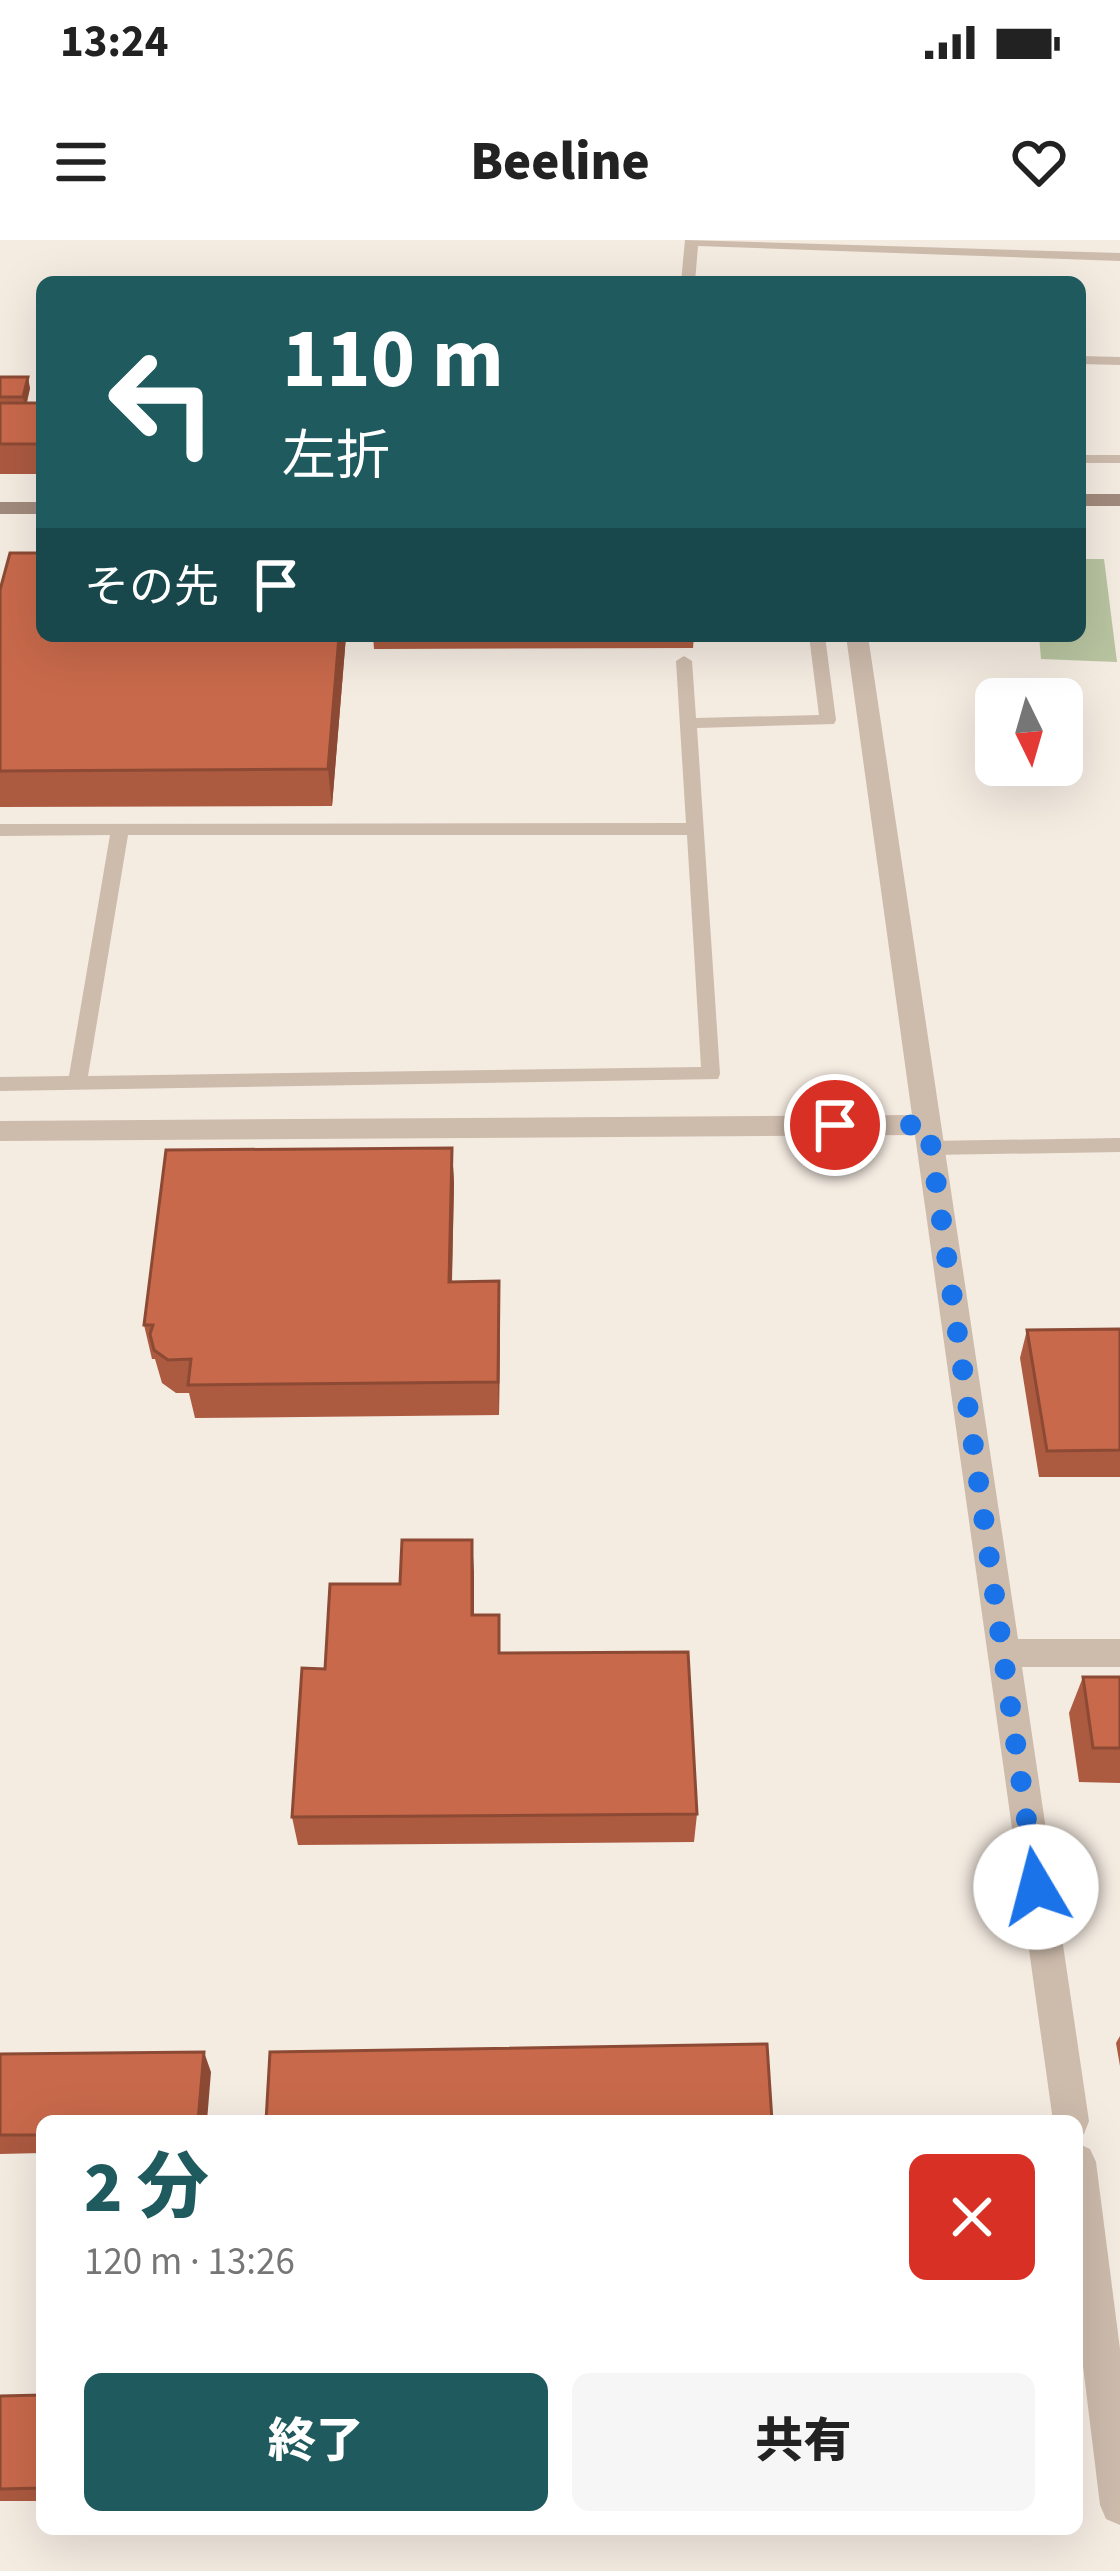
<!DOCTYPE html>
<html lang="ja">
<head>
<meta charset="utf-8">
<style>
	:root { --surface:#fff; --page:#f6f6f6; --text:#222; --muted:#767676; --accent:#1f5a5e }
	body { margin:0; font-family:"Source Sans 3","Noto Sans JP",sans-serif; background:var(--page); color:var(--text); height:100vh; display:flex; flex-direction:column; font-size:45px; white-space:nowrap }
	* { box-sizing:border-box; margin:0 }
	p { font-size:39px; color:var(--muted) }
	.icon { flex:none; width:66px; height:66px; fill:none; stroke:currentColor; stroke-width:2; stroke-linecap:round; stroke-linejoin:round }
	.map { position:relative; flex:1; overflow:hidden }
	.drawer { position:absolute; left:36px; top:1875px; width:1047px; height:420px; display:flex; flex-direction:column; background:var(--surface); border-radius:18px; box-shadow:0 12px 48px #0002 }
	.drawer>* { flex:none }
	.guide { position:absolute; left:36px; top:36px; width:1050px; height:366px; border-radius:18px; box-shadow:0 12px 48px #0002; background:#1f5a5e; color:#fff; overflow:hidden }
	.needle { width:78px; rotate:175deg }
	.controls { position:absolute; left:975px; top:438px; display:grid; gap:24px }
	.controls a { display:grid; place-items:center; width:108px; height:108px; border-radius:18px; background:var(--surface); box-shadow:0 12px 48px #0002; font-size:60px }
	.pin { position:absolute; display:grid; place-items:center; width:102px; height:102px; color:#fff; margin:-51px; border:6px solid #fff; border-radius:50%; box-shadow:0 3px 12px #0007 }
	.me { position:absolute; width:132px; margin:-66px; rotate:352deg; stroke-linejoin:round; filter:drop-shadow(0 0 9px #0008) }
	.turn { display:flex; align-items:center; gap:42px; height:252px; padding:0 48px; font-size:54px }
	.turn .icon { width:156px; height:156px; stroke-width:2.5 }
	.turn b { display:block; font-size:84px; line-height:102px }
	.then { display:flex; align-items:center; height:114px; padding:0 48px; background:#0003; gap:24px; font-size:45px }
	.round { display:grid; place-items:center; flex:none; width:126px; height:126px; border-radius:18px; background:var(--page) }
	.summary { display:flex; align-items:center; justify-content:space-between; height:204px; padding:0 48px }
	h1 { font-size:72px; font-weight:800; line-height:90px; color:var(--accent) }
	.button { display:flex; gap:24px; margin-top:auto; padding:24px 48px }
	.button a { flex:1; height:138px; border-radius:18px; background:var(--accent); color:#fff; font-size:48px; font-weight:800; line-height:138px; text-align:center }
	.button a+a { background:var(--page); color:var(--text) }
	.status { display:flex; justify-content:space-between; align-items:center; height:84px; padding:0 60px; background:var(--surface); direction:ltr }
	.status svg { height:33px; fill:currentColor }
	header { display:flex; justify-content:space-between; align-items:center; height:156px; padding:0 48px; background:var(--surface); font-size:54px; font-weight:800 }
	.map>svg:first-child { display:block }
</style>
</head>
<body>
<div class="status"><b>13:24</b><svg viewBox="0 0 49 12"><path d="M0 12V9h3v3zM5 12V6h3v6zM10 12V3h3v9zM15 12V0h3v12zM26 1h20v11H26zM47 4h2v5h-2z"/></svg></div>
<header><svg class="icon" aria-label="menu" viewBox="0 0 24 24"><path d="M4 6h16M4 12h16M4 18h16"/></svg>Beeline<svg class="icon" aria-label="heart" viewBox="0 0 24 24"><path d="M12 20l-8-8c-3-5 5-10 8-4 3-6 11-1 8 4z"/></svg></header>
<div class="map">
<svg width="1120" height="2331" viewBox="0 0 1120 2331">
	<rect width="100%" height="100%" fill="#f4ebe1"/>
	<!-- green -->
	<polygon fill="#b8c4a0" points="1080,319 1104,319 1117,422 1041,419 1039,396 1080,396"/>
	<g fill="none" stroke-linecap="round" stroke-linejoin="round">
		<!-- service -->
		<g fill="#cdbbac" fill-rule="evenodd">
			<polygon points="685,0 1120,13 1120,21 698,6 695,42 681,42"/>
			<polygon points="1080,116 1120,117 1120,125 1080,124"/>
			<rect x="1080" y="215" width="40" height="8"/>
			<path d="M809,396H825L836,480L834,484L697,488L720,834L718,839L0,851V837L69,836L110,595L0,596V584L686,583L676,421L684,416L692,421L696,478L819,475ZM128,595H687L701,827L88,836Z"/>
			<polygon points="1120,898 1120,912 931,915 921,908 931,901"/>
		</g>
		<!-- minor -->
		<g fill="#cdbbac" fill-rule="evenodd">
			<polygon points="846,396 868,396 1018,1399 1120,1399 1120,1427 1022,1427 1089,1881 1084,1894 1077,1897 1077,1881 1053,1881 915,895 0,901 0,881 912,875"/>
			<polygon points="1077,1903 1090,1909 1096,1922 1120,2109 1120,2285 1106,2279 1100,2265 1077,2077"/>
		</g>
		<!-- secondary -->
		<g fill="#a18a7d" fill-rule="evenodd">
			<rect x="1080" y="254" width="40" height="12"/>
			<rect x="0" y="262" width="42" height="12"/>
		</g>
	</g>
	<!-- wall -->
	<g fill="#ac5a40">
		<polygon points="0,137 30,148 27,163 42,163 42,234 0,234"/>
		<polygon points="0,350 42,396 346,396 332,566 0,567"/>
		<polygon points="373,396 694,396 693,408 374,409"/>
		<polygon points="452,908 454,943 452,1042 500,1075 499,1175 195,1178 189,1153 176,1153 162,1143 155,1119 152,1119 144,1085"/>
		<polygon points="1120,1089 1120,1237 1039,1237 1020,1118 1027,1090"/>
		<polygon points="474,1332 474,1375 501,1413 697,1574 694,1602 298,1605 292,1577 325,1429 400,1344"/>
		<polygon points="1083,1437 1120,1437 1120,1543 1079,1542 1069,1473"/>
		<polygon points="1120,1796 1120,1826 1116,1803"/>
		<polygon points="0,1814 211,1832 42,1881 42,1913 0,1914"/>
		<polygon points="42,2155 42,2261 0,2261 0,2156"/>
	</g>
	<!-- shaded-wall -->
	<g fill="#8c4a34">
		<polygon points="28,137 30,148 25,168 23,157"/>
		<polygon points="339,396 346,396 332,566 328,529"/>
		<polygon points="452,908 454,943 451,1076 449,1042"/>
		<polygon points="499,1041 500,1075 499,1175 498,1142"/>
		<polygon points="472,1300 474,1332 474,1406 472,1375"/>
		<polygon points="204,1812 211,1832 207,1881 198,1881"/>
	</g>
	<!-- building -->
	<g fill="#c8694b" stroke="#8c4a34" stroke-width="3">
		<polygon points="0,137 28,137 23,157 0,157"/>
		<rect x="0" y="163" width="42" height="41"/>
		<polygon points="10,313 42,313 42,396 339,396 328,529 0,531 0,350"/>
		<polygon points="452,908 449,1042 499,1041 498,1142 188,1145 191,1119 168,1120 154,1110 150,1094 153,1085 144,1085 166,910"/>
		<polygon points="1120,1089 1120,1210 1047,1211 1027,1090"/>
		<polygon points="402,1300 472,1300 472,1375 499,1375 499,1413 688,1412 697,1574 292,1577 302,1428 325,1429 330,1344 400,1344"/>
		<polygon points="1083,1437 1120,1437 1120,1508 1093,1508"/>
		<polygon points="767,1804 772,1881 266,1881 270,1812"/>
		<polygon points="204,1812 198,1881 42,1881 42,1895 0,1895 0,1814"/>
		<polygon points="42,2155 42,2248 0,2249 0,2156"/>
	</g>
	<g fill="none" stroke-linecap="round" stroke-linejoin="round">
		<!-- route -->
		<polyline stroke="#1a73e8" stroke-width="21" stroke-dasharray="0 37.8" points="835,885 928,885 1036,1647"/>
	</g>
</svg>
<div class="controls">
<a><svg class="needle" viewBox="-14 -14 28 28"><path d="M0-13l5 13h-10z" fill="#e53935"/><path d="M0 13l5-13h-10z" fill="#767676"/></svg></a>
</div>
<div class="pin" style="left:835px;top:885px;background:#d93025"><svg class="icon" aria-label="arrive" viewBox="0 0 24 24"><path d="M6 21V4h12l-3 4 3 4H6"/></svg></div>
<svg class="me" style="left:1036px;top:1647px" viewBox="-20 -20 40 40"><circle r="19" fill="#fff"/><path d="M0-13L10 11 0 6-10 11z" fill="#1a73e8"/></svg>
<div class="guide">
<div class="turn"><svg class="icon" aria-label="left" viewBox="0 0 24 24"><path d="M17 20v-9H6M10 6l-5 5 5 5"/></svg><div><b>110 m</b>左折</div></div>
<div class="then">その先<svg class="icon" aria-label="arrive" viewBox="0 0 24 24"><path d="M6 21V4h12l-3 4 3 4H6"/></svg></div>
</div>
<section class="drawer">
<div class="summary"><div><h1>2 分</h1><p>120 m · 13:26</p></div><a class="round" style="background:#d93025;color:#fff"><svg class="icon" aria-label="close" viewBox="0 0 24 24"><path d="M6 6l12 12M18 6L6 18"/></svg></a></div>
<div class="button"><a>終了</a><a>共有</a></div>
</section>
</div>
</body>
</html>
